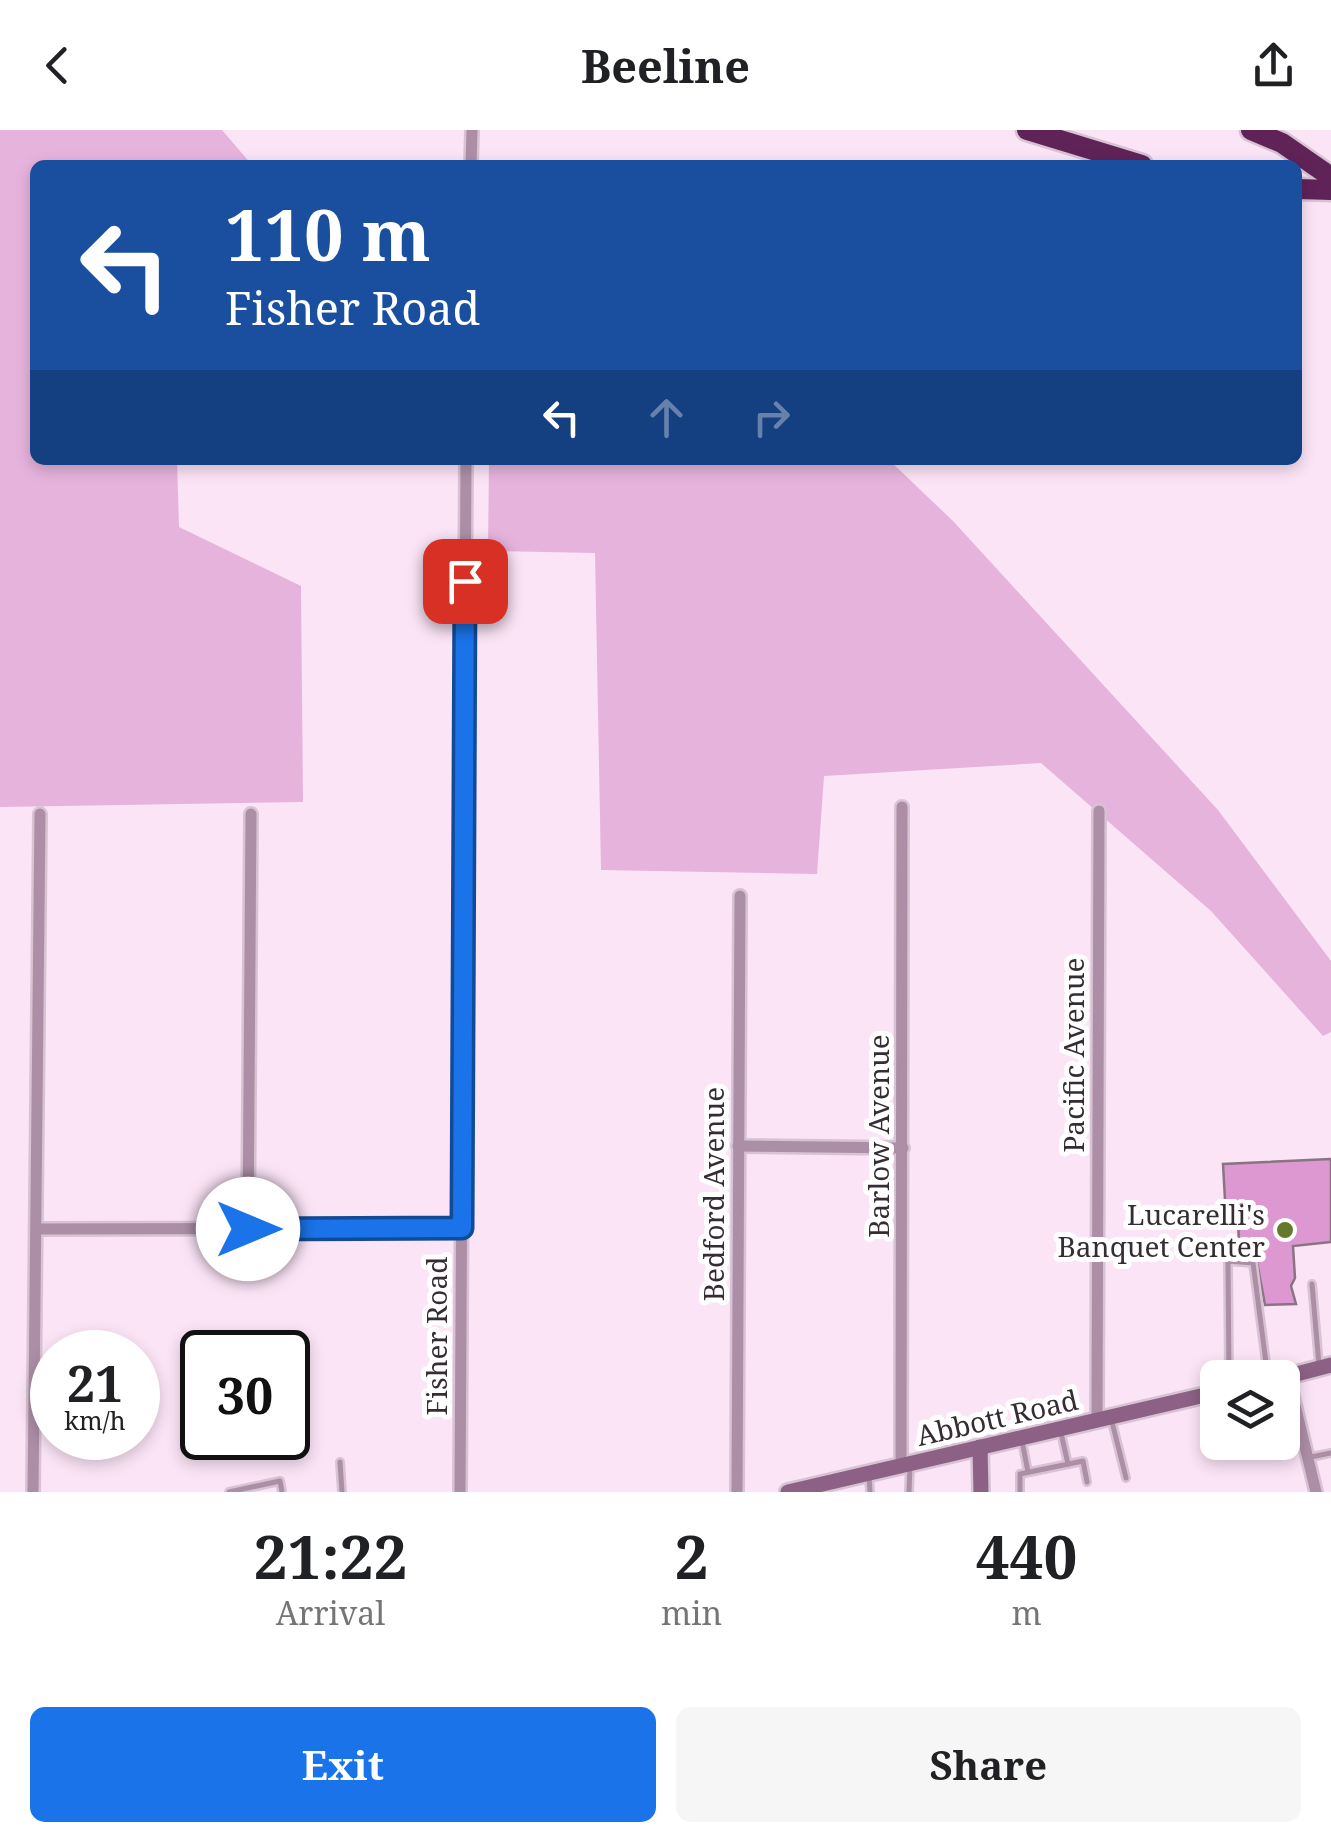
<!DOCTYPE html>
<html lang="en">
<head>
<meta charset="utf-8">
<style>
	:root { --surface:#fff; --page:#f6f6f6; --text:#202124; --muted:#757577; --accent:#1a73e8 }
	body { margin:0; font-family:"Noto Serif",serif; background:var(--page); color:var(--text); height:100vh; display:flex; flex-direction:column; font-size:38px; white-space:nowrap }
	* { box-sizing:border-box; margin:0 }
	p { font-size:32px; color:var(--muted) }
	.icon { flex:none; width:55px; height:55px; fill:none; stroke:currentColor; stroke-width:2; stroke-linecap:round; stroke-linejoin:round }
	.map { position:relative; height:1362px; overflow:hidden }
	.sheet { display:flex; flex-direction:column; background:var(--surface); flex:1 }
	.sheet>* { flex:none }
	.top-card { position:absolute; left:30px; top:30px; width:1272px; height:305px; border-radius:15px; box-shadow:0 5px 15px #0003; background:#1a4fa0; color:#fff; overflow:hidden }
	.buttons { position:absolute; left:1200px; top:1230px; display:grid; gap:20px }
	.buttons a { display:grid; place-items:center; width:100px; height:100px; border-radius:15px; background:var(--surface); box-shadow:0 5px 15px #0003; font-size:50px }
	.speed { position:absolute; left:30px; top:1200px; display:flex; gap:20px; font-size:50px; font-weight:700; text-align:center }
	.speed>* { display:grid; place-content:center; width:130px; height:130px; border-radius:50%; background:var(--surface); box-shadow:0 5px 15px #0003; line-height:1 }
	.speed small { font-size:25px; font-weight:400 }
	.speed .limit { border:5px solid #111; border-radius:15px; background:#fff; color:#111 }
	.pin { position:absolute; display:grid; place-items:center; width:85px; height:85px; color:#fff; margin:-42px; border-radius:20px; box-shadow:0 5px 15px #0006 }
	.me { position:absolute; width:110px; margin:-55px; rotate:90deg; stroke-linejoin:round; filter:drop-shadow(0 0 8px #0008) }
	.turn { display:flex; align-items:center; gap:35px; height:210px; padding:0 30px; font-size:45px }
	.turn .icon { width:130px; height:130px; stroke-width:2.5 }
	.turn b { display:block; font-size:70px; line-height:85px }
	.lanes { display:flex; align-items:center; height:95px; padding:0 30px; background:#0003; justify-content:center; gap:50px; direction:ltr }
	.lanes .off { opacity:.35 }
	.eta { display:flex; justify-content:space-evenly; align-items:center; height:170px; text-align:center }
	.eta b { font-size:60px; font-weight:700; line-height:70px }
	.action { display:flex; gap:20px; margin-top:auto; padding:20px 30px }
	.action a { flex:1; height:115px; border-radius:15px; background:var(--accent); color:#fff; font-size:40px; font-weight:700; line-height:115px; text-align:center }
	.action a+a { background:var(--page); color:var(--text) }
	header { display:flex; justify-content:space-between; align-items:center; height:130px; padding:0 30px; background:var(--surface); font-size:45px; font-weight:700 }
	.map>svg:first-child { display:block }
</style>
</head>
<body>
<header><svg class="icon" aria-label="back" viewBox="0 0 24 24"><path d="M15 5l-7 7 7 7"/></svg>Beeline<svg class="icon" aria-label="share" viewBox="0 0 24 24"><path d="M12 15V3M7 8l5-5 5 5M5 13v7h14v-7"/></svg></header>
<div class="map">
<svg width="1331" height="1362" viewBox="0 0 1331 1362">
	<rect width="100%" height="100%" fill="#fbe4f6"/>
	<!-- green -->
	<g fill="#e6b3dc">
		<polygon points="0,0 222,0 252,35 35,35 35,330 177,330 179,397 301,456 303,672 0,677"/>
		<polygon points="489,330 889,330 953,391 1218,680 1331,831 1331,902 1323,906 1211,781 1041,633 824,646 817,744 601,740 595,423 488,421"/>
	</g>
	<!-- building -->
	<polygon fill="#dd97d1" stroke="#897484" stroke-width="2.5" points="1331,1029 1331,1112 1293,1116 1295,1148 1291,1156 1296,1174 1265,1175 1254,1116 1239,1117 1238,1087 1226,1088 1223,1034"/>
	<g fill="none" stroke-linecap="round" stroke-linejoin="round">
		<!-- lane casing -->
		<g stroke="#d7c3d3" stroke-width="10">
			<g id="lane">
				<polyline points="1312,1154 1319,1235"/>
				<polyline points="1229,1248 1228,1131 1253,1133 1268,1248"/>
				<polyline points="1111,1288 1126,1348"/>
				<polyline points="1061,1303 1068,1334"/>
				<polyline points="1022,1311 1028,1342"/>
				<polyline points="1311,1327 1331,1323"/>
				<polyline points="340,1332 342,1362"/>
				<polyline points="869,1346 870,1362"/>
				<polyline points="229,1362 280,1351 282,1362"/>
				<polyline points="909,1362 910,1336"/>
				<polyline points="1020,1362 1020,1344 1083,1331 1087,1352"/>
			</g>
		</g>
		<!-- street casing -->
		<g stroke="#d7c3d3" stroke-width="16">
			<g id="street">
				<polyline points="471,35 472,0"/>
				<polyline points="738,1016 903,1018"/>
				<polyline points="37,1099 462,1098"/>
				<polyline points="248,1099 251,684"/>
				<polyline points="1288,1246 1316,1362"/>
				<polyline points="1097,1290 1099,681"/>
				<polyline points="901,1336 902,677"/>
				<polyline points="33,1362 40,684"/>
				<polyline points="460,1362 466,330"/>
				<polyline points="737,1362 740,766"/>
			</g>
		</g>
		<!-- secondary casing -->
		<g stroke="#d7c3d3" stroke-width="20">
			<g id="secondary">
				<polyline points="1281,1248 1331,1235"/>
				<polyline points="980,1317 981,1362"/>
				<polyline points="788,1362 1218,1262"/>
			</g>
		</g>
		<!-- highway casing -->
		<g stroke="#d7c3d3" stroke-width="25">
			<g id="highway">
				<polyline points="1027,0 1142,35"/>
				<polyline points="1251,0 1282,13 1331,47"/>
				<polyline points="1298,59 1331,60"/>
			</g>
		</g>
		<!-- lane -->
		<use href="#lane" stroke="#ad8ea7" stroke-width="5"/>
		<!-- street -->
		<use href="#street" stroke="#ad8ea7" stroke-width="11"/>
		<!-- secondary -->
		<use href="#secondary" stroke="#8d6185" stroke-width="15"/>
		<!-- highway -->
		<use href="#highway" stroke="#602358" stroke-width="20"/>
	</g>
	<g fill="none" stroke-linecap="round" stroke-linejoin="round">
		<!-- route casing -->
		<g stroke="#114b97" stroke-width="25">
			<polyline id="route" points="248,1099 462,1098 465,451"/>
		</g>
		<!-- route -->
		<use href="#route" stroke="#1a73e8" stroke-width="18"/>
	</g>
	<!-- markers -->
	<circle fill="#64792a" stroke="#fff" stroke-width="4" cx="1285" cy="1100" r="10"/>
	<g text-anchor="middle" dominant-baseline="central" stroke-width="10" stroke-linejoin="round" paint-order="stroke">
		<!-- street labels -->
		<g font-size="28" fill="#352d33" stroke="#fff">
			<text transform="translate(1073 925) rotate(-90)">Pacific Avenue</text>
			<text transform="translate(878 1006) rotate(-90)">Barlow Avenue</text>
			<text transform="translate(713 1064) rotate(-90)">Bedford Avenue</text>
			<text transform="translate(436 1206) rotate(-90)">Fisher Road</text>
			<text transform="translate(997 1287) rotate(-13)">Abbott Road</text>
		</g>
		<!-- poi labels -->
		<g font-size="28" fill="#352d33" stroke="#fff" text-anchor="end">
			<text x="1265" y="1084">Lucarelli's<tspan x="1265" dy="32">Banquet Center</tspan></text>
		</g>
	</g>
</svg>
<div class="buttons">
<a><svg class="icon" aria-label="layers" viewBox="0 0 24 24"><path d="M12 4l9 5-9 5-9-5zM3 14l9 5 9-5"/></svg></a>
</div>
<div class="speed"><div>21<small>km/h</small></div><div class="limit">30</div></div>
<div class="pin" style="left:465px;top:451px;background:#d93025"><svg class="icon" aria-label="arrive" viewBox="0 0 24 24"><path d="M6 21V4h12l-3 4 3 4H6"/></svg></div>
<svg class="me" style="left:248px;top:1099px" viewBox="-20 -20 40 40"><circle r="19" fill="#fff"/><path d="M0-13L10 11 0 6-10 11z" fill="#1a73e8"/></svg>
<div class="top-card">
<div class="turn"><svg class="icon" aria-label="left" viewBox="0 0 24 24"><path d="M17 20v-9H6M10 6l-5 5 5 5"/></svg><div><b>110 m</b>Fisher Road</div></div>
<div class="lanes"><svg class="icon" aria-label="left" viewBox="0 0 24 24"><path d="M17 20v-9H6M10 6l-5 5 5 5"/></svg><svg class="icon off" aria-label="ahead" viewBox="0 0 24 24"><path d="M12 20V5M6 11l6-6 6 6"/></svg><svg class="icon off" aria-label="right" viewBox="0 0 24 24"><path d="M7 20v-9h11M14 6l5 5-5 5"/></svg></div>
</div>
</div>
<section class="sheet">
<div class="eta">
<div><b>21:22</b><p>Arrival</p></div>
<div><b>2</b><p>min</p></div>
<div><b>440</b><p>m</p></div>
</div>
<div class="action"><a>Exit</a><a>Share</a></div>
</section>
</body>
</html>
